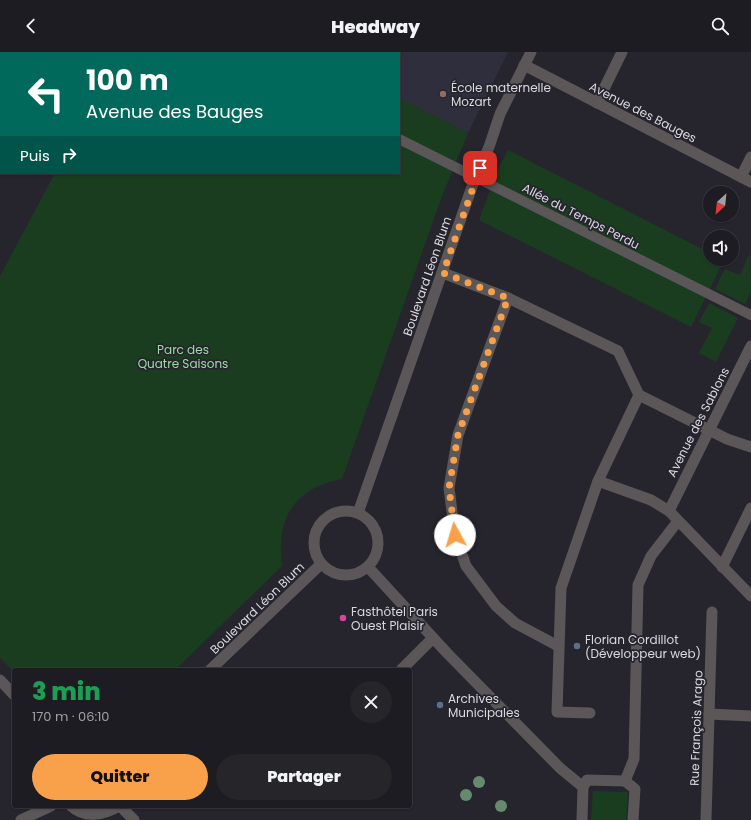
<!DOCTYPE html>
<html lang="fr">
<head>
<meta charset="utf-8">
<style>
	:root { --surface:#1c1c22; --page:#25252a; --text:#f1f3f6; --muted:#a0a1a5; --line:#3a3a40; --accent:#f8a14a }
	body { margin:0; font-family:Poppins,sans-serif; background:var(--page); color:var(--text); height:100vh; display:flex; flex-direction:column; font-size:15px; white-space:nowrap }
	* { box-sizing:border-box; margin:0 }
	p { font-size:13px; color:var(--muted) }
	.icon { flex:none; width:22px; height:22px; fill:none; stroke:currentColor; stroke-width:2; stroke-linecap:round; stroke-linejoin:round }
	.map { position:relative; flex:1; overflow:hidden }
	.drawer { position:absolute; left:12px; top:616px; width:400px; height:140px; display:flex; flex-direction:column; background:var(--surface); border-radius:4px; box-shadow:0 1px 3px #0004,0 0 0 1px var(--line) }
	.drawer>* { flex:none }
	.banner { position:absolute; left:0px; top:0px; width:400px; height:122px; box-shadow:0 1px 3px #0004,0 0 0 1px var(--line); background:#00695c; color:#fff; overflow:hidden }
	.needle { width:26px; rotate:207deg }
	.tools { position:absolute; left:703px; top:134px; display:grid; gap:8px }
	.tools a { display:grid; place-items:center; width:36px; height:36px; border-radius:50%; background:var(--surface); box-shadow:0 1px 3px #0004,0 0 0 1px var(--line); font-size:20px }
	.pin { position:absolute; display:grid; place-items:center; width:34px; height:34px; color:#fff; margin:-17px; border-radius:8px; box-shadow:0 2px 6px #0006 }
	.me { position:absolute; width:44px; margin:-22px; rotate:354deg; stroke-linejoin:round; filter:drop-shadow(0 0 3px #0008) }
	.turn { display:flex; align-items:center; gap:14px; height:84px; padding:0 20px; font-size:18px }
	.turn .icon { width:52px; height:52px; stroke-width:2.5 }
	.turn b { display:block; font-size:28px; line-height:34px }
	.then { display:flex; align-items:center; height:38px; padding:0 20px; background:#0003; gap:8px; font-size:15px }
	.round { display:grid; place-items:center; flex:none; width:42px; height:42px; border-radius:21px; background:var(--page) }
	.head { display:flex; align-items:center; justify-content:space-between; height:68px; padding:0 20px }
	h1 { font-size:24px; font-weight:800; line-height:30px; color:#1e9e55 }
	.cta { display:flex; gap:8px; margin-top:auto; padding:8px 20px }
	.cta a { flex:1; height:46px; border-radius:24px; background:var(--accent); color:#111; font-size:16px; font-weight:800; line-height:46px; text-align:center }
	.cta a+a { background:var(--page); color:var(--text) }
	header { display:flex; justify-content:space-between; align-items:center; height:52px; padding:0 20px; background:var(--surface); font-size:18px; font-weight:800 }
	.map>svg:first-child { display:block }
</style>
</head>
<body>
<header><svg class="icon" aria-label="back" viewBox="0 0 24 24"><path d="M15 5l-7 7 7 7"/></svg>Headway<svg class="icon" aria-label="search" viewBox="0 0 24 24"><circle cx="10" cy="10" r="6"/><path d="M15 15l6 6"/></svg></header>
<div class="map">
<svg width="751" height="768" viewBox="0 0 751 768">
	<rect width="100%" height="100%" fill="#26252e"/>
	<!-- built -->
	<polygon fill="#2f2e3c" points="309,0 508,0 468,81 399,46 399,1"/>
	<!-- green -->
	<g fill="#1a3d1f">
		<polygon points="119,0 308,0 310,1 118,1"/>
		<path d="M399,46L468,81L442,144L342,427C294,436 276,466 282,514L175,618H14V620L0,606V224L55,121H399Z"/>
		<polygon points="508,98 710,201 710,207 724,208 691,275 479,168 497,119"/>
		<polygon points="750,201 751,240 745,252 715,237 725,217 740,223"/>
		<polygon points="709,251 738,266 716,310 699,301 712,276 699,270"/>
		<polygon points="593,739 628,740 626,768 591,768"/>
	</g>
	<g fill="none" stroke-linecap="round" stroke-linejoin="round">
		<!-- pedestrian -->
		<g stroke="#5b5657" stroke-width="10">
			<polyline points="225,0 227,1"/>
			<polyline points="399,87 751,263"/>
		</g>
		<!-- minor -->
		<g stroke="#5b5657" stroke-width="11">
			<polyline points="524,13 751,130"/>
			<polyline points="0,28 1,28"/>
			<polyline points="597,51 622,0"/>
			<polyline points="0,59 1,57"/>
			<polyline points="741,125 751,105"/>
			<polyline points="443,221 508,246 618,299 639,343 727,387 751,395"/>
			<polyline points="508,246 458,383 449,436 455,483 466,514 496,554 515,571 558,594"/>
			<polyline points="598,429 651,448 669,459 751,544"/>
			<circle cx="346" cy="491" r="32"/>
			<polyline points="669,459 751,294"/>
			<polyline points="358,461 475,126 489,95 500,62 531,0"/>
			<polyline points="368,515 447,601 560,716 583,735"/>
			<polyline points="722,515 751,456"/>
			<polyline points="210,618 321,512"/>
			<polyline points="401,618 433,586"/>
			<polyline points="590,661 557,660 561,536 598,429 639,343"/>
			<polyline points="709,662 751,664"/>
			<polyline points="625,729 634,707 638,533 651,504 678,469"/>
			<polyline points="625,729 635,737 633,768"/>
			<polyline points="21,768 51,754"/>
			<polyline points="582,768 583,735 587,728 625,729"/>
			<polyline points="706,768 712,560"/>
		</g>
		<!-- tertiary -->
		<g stroke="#5b5657" stroke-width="11">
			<polyline points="0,628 14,643"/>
			<path d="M71,754C85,767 104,763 119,754"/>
			<polyline points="120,754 134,768"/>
		</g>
	</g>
	<!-- trees -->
	<g fill="#658a6d">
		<circle cx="479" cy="730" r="6"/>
		<circle cx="466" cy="743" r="6"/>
		<circle cx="501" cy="754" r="6"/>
	</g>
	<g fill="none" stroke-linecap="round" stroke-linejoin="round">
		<!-- route -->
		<polyline stroke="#f8a14a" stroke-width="7" stroke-dasharray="0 12.6" points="455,483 449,436 458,383 508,246 443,221 480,116"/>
	</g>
	<!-- markers -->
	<circle fill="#8d6e63" stroke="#26252e" stroke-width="1.5" cx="443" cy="42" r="4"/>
	<circle fill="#d1479c" stroke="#26252e" stroke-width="1.5" cx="343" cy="566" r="4"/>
	<g fill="#5c6f8a" stroke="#26252e" stroke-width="1.5">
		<circle cx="577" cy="594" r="4"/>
		<circle cx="440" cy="653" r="4"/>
	</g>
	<g text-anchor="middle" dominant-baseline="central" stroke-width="3.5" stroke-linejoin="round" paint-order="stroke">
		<!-- poi labels -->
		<g font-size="12" fill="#d9d8de" stroke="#26252e" text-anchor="start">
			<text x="451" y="35">École maternelle<tspan x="451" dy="14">Mozart</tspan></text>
			<text x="351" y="559">Fasthôtel Paris<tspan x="351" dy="14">Ouest Plaisir</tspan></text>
			<text x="585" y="587">Florian Cordillot<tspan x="585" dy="14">(Développeur web)</tspan></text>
			<text x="448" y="646">Archives<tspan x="448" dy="14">Municipales</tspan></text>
		</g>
		<!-- street labels -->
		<g font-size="12" fill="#d9d8de" stroke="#26252e">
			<text transform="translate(643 60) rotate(27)">Avenue des Bauges</text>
			<text transform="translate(581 164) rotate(27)">Allée du Temps Perdu</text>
			<text transform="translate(427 224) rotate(-71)">Boulevard Léon Blum</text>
			<text transform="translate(698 370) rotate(-63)">Avenue des Sablons</text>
			<text transform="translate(257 556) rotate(-44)">Boulevard Léon Blum</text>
			<text transform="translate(696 676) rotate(-88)">Rue François Arago</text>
		</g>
		<!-- park labels -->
		<g font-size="12" fill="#99dda0" stroke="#26252e">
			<text x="183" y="297">Parc des<tspan x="183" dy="14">Quatre Saisons</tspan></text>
		</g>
	</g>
</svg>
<div class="tools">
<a><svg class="needle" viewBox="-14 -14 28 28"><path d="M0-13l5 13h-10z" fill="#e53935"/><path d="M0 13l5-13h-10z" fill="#a0a1a5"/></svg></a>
<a><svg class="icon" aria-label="sound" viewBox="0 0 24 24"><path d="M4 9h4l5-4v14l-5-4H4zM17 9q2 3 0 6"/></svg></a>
</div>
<div class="pin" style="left:480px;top:116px;background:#d93025"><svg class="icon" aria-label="arrive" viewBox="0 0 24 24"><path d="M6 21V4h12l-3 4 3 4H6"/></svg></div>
<svg class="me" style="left:455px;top:483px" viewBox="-20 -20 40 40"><circle r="19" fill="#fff"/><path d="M0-13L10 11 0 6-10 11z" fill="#f8a14a"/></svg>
<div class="banner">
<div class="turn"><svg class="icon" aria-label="left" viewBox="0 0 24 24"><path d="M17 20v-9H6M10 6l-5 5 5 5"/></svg><div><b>100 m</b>Avenue des Bauges</div></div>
<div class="then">Puis<svg class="icon" aria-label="right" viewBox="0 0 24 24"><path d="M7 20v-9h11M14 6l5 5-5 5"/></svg></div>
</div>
<section class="drawer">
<div class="head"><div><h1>3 min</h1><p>170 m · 06:10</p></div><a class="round"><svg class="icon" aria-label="close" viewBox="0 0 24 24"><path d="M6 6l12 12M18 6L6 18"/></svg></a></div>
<div class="cta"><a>Quitter</a><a>Partager</a></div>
</section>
</div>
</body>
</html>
